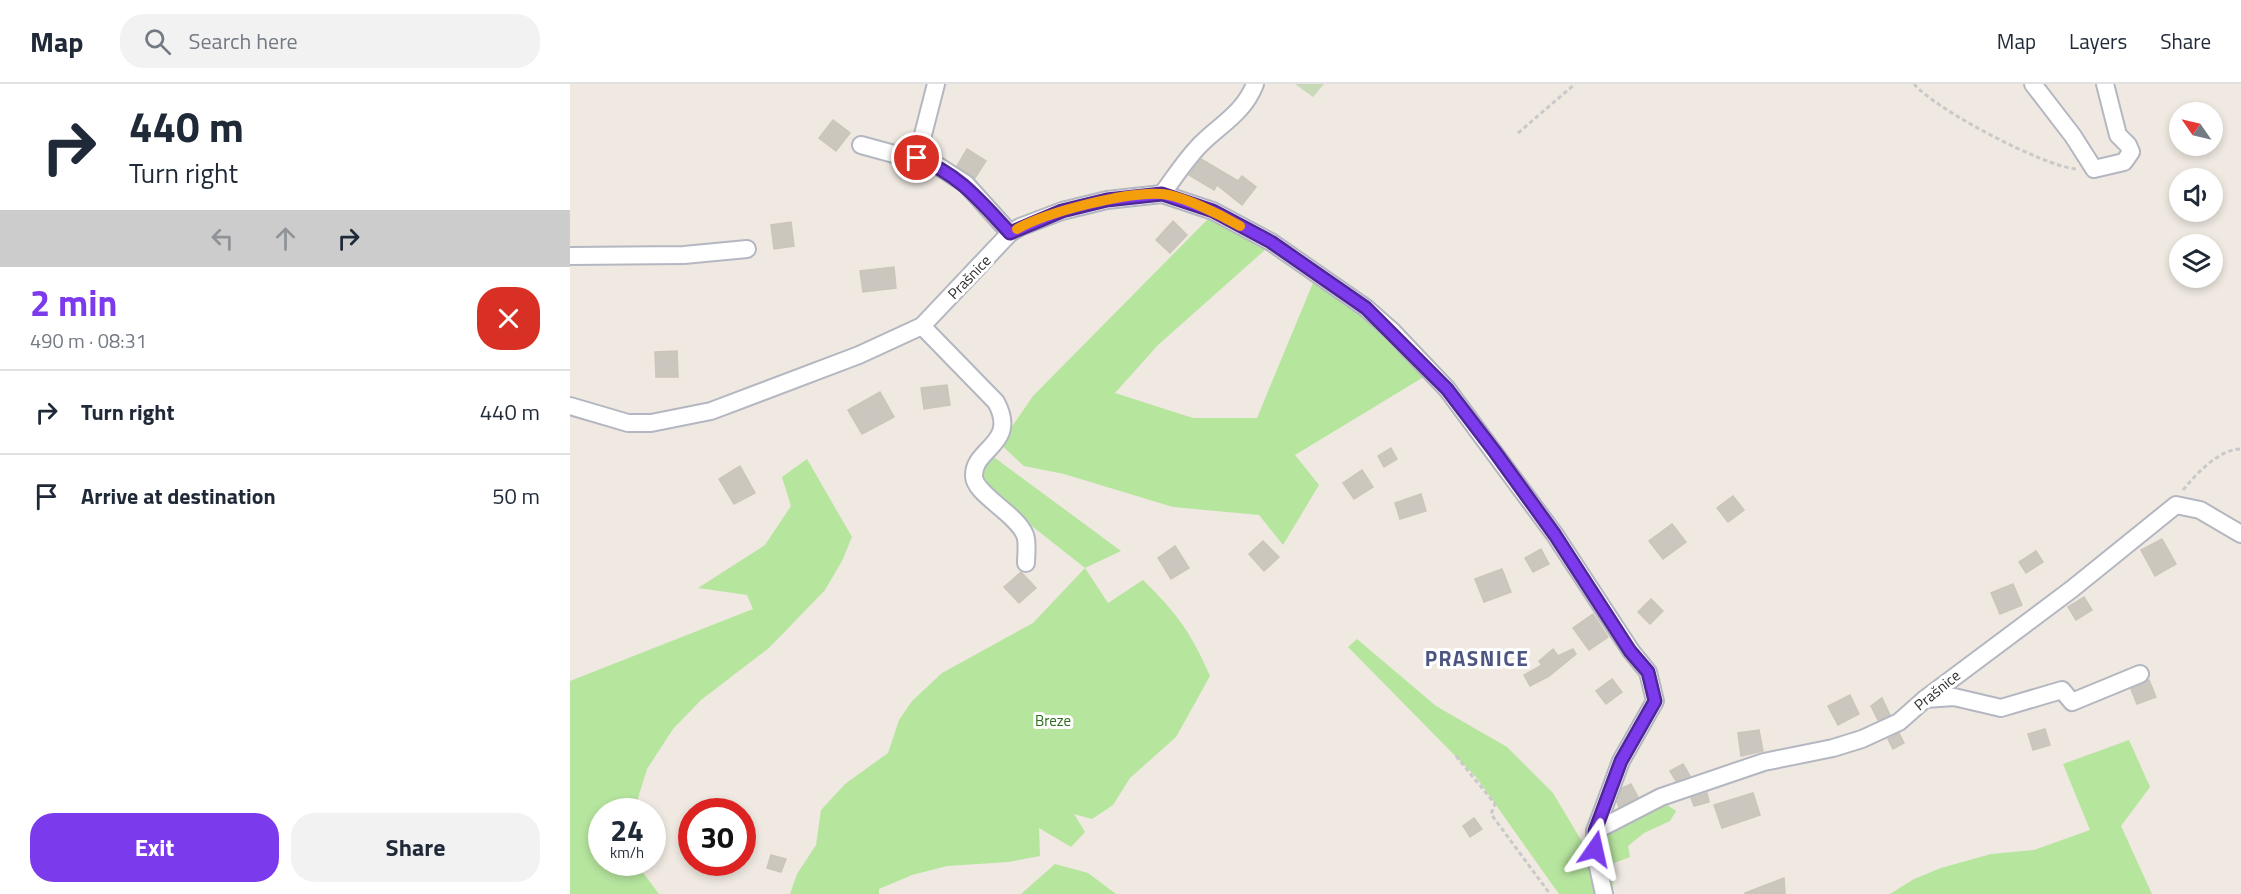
<!DOCTYPE html>
<html lang="en">
<head>
<meta charset="utf-8">
<style>
	:root { --surface:#fff; --page:#f2f2f3; --text:#1f2937; --muted:#747a83; --line:#e0e1e3; --accent:#7c3aed }
	body { margin:0; font-family:"Titillium Web",sans-serif; background:var(--page); color:var(--text); height:100vh; display:flex; flex-direction:column; font-size:22px; white-space:nowrap }
	* { box-sizing:border-box; margin:0 }
	p { font-size:20px; color:var(--muted) }
	.icon { flex:none; width:33px; height:33px; fill:none; stroke:currentColor; stroke-width:2; stroke-linecap:round; stroke-linejoin:round }
	.map { position:relative; flex:1; overflow:hidden }
	.panel { display:flex; flex-direction:column; background:var(--surface); width:570px }
	.panel>* { flex:none }
	.banner { background:#fff; color:var(--text); overflow:hidden }
	.needle { width:39px; rotate:304deg }
	.controls { position:absolute; left:1599px; top:18px; display:grid; gap:12px }
	.controls a { display:grid; place-items:center; width:54px; height:54px; border-radius:50%; background:var(--surface); box-shadow:0 3px 9px #0003; font-size:30px }
	.speed { position:absolute; left:18px; top:714px; display:flex; gap:12px; font-size:30px; font-weight:700; text-align:center }
	.speed>* { display:grid; place-content:center; width:78px; height:78px; border-radius:50%; background:var(--surface); box-shadow:0 3px 9px #0003; line-height:1 }
	.speed small { font-size:15px; font-weight:400 }
	.speed .limit { border:9px solid #d22; background:#fff; color:#111 }
	.pin { position:absolute; display:grid; place-items:center; width:51px; height:51px; color:#fff; margin:-26px; border:3px solid #fff; border-radius:50%; box-shadow:0 2px 6px #0007 }
	.me { position:absolute; width:66px; margin:-33px; rotate:11deg; stroke-linejoin:round; filter:drop-shadow(0 0 4px #0008) }
	.turn { display:flex; align-items:center; gap:21px; height:126px; padding:0 30px; font-size:27px }
	.turn .icon { width:78px; height:78px; stroke-width:2.5 }
	.turn b { display:block; font-size:42px; line-height:51px }
	.lanes { display:flex; align-items:center; height:57px; padding:0 30px; background:#0003; justify-content:center; gap:30px; direction:ltr }
	.lanes .off { opacity:.35 }
	.round { display:grid; place-items:center; flex:none; width:63px; height:63px; border-radius:24px; background:var(--page) }
	.headline { display:flex; align-items:center; justify-content:space-between; height:102px; padding:0 30px }
	h1 { font-size:36px; font-weight:700; line-height:45px; color:var(--accent) }
	.action { display:flex; gap:12px; margin-top:auto; padding:12px 30px }
	.action a { flex:1; height:69px; border-radius:24px; background:var(--accent); color:#fff; font-size:24px; font-weight:700; line-height:69px; text-align:center }
	.action a+a { background:var(--page); color:var(--text) }
	ul { padding:0; list-style:none }
	li { display:flex; align-items:center; gap:18px; height:84px; padding:0 30px; border-top:2px solid var(--line) }
	li div { flex:1 }
	li b { display:block; font-size:22px }
	li em { font-style:normal }
	header { display:flex; align-items:center; gap:36px; box-sizing:border-box; height:84px; padding:0 30px; background:var(--surface); border-bottom:2px solid var(--line) }
	header strong { font-size:28px }
	nav { display:flex; gap:33px; margin-inline-start:auto; font-size:21px }
	.search { width:420px; height:54px; background:var(--page); display:flex; align-items:center; gap:15px; box-sizing:border-box; padding:0 21px; border-radius:24px; color:var(--muted); font-size:22px }
	main { display:flex; flex:1; min-height:0 }
	.map>svg:first-child { display:block }
</style>
</head>
<body>
<header>
<strong>Map</strong>
<div class="search"><svg class="icon" aria-label="search" viewBox="0 0 24 24"><circle cx="10" cy="10" r="6"/><path d="M15 15l6 6"/></svg>Search here</div>
<nav><a>Map</a><a>Layers</a><a>Share</a></nav>
</header>
<main>
<section class="panel">
<div class="banner">
<div class="turn"><svg class="icon" aria-label="right" viewBox="0 0 24 24"><path d="M7 20v-9h11M14 6l5 5-5 5"/></svg><div><b>440 m</b>Turn right</div></div>
<div class="lanes"><svg class="icon off" aria-label="left" viewBox="0 0 24 24"><path d="M17 20v-9H6M10 6l-5 5 5 5"/></svg><svg class="icon off" aria-label="ahead" viewBox="0 0 24 24"><path d="M12 20V5M6 11l6-6 6 6"/></svg><svg class="icon" aria-label="right" viewBox="0 0 24 24"><path d="M7 20v-9h11M14 6l5 5-5 5"/></svg></div>
</div>
<div class="headline"><div><h1>2 min</h1><p>490 m · 08:31</p></div><a class="round" style="background:#d93025;color:#fff"><svg class="icon" aria-label="close" viewBox="0 0 24 24"><path d="M6 6l12 12M18 6L6 18"/></svg></a></div>
<ul>
<li><svg class="icon" aria-label="right" viewBox="0 0 24 24"><path d="M7 20v-9h11M14 6l5 5-5 5"/></svg><div><b>Turn right</b></div><em>440 m</em></li>
<li><svg class="icon" aria-label="arrive" viewBox="0 0 24 24"><path d="M6 21V4h12l-3 4 3 4H6"/></svg><div><b>Arrive at destination</b></div><em>50 m</em></li>
</ul>
<div class="action"><a>Exit</a><a>Share</a></div>
</section>
<div class="map">
<svg width="1671" height="810" viewBox="0 0 1671 810">
	<rect width="100%" height="100%" fill="#efe9e1"/>
	<!-- green -->
	<g fill="#b6e59e">
		<polygon points="638,135 696,165 588,261 545,309 623,334 687,334 745,194 794,228 857,291 725,371 749,401 713,461 689,431 603,423 494,390 454,382 430,360 463,312"/>
		<path d="M421,371L551,467L515,484L538,519L573,496C606,528 622,550 640,592L606,653L560,694L543,721L522,735L504,730L515,748L501,763L469,744L470,772L438,778L377,782L342,791L309,805V810H220L227,790L246,761L251,726L275,700L318,669L329,636L342,617L372,589L463,539L515,484L401,394Z"/>
		<polygon points="237,375 282,453 272,477 255,506 199,564 131,616 103,645 77,685 64,727 32,728 32,778 70,779 71,786 89,810 0,810 0,597 183,525 177,511 128,504 195,461 221,422 212,393"/>
		<polygon points="787,555 866,622 937,663 983,709 1014,761 1026,810 989,810 906,693 778,563"/>
		<polygon points="1559,656 1580,703 1551,742 1582,810 1320,810 1344,795 1371,784 1421,770 1464,766 1520,746 1493,680"/>
		<polygon points="1093,718 1106,727 1100,737 1074,749 1058,762 1060,773 1044,779 1043,810 1025,765 1049,737"/>
		<polygon points="485,780 518,789 546,810 451,810"/>
	</g>
	<!-- cemetery -->
	<polygon fill="#c8d9b8" points="725,0 754,0 743,13"/>
	<!-- building -->
	<g fill="#cbc7bf" stroke="#cbc5ba" stroke-width="1.5">
		<polygon points="263,36 280,49 266,67 249,54"/>
		<polygon points="397,65 416,77 405,94 387,82"/>
		<polygon points="631,75 668,97 672,92 686,103 672,121 647,101 644,106 619,91"/>
		<polygon points="603,137 617,151 600,169 586,156"/>
		<polygon points="221,138 224,162 204,165 201,141"/>
		<polygon points="324,183 326,204 293,208 290,187"/>
		<polygon points="107,267 108,293 86,293 85,268"/>
		<polygon points="377,301 380,321 354,325 351,304"/>
		<polygon points="310,308 324,333 292,350 278,326"/>
		<polygon points="821,364 827,375 814,383 808,372"/>
		<polygon points="170,382 185,409 164,420 149,395"/>
		<polygon points="792,386 803,403 784,415 773,399"/>
		<polygon points="851,410 856,427 830,435 825,419"/>
		<polygon points="1163,412 1174,426 1158,438 1147,424"/>
		<polygon points="1102,440 1116,458 1093,475 1079,457"/>
		<polygon points="1592,455 1606,480 1585,492 1571,466"/>
		<polygon points="693,457 709,473 694,487 679,470"/>
		<polygon points="605,462 619,484 601,495 588,474"/>
		<polygon points="971,465 979,480 963,488 955,474"/>
		<polygon points="1466,467 1473,478 1456,489 1449,478"/>
		<polygon points="932,485 941,508 914,518 905,495"/>
		<polygon points="451,488 466,504 449,519 434,503"/>
		<polygon points="1443,500 1452,521 1430,530 1421,509"/>
		<polygon points="1514,513 1522,526 1506,536 1498,523"/>
		<polygon points="1081,515 1093,527 1080,540 1068,528"/>
		<polygon points="1023,530 1038,553 1019,566 1003,544"/>
		<polygon points="983,565 988,572 1003,565 1006,570 979,592 960,602 954,591 972,581 969,577"/>
		<polygon points="1042,595 1052,608 1036,620 1026,607"/>
		<polygon points="1579,596 1586,613 1567,620 1561,605"/>
		<polygon points="1280,611 1289,630 1268,641 1258,622"/>
		<polygon points="1312,614 1320,631 1308,636 1301,622"/>
		<polygon points="1475,645 1480,661 1463,666 1458,650"/>
		<polygon points="1189,646 1193,667 1171,672 1168,649"/>
		<polygon points="1329,649 1334,659 1323,665 1318,655"/>
		<polygon points="1113,680 1120,692 1106,697 1100,687"/>
		<polygon points="1061,700 1068,713 1049,723 1047,718 1052,704"/>
		<polygon points="1137,709 1139,718 1124,722 1121,714"/>
		<polygon points="1183,709 1190,731 1152,744 1144,721"/>
		<polygon points="904,734 912,745 900,753 893,742"/>
		<polygon points="201,771 216,775 211,788 197,784"/>
		<polygon points="1214,794 1215,810 1175,810 1175,809"/>
	</g>
	<g fill="none" stroke-linecap="round" stroke-linejoin="round">
		<!-- minor casing -->
		<g stroke="#b4b7c1" stroke-width="20">
			<g id="minor">
				<polyline points="1463,0 1503,52 1524,85 1554,78 1561,68 1558,61 1548,51 1535,0"/>
				<polyline points="291,61 368,82 396,100 440,149"/>
				<polyline points="347,74 366,0"/>
				<path d="M592,110C605,93 617,73 633,58C653,39 674,28 685,0"/>
				<polyline points="0,172 114,171 177,165"/>
				<path d="M352,242L426,318C449,360 403,364 404,392C404,410 446,429 455,451C458,459 456,471 456,479"/>
				<polyline points="0,322 58,339 81,339 141,327 289,271 352,242 440,149 450,143 492,127 537,116 592,110 643,127 701,158 796,224 822,247 877,305 985,451 1061,567 1078,588 1085,617 1051,677 1025,747 1025,769 1034,810"/>
				<polyline points="1355,615 1384,613 1431,624 1492,606 1502,618 1570,590"/>
				<polyline points="1025,747 1091,713 1194,678 1263,664 1292,655 1329,638 1355,615 1502,505 1606,421 1630,426 1671,450"/>
			</g>
		</g>
		<!-- path -->
		<g stroke="#c9c9c9" stroke-width="3" stroke-dasharray="4.5 3" stroke-linecap="butt">
			<path d="M1344,0C1366,26 1473,82 1506,85"/>
			<polyline points="948,49 1005,0"/>
			<path d="M1613,406C1626,390 1649,365 1671,365"/>
			<polyline points="886,672 925,720 921,730 980,810"/>
		</g>
		<!-- minor -->
		<use href="#minor" stroke="#fff" stroke-width="16"/>
	</g>
	<g fill="none" stroke-linecap="round" stroke-linejoin="round">
		<!-- route casing -->
		<g stroke="#51269a" stroke-width="15">
			<path id="route" d="M347,74C389,90 410,117 440,149L492,127L537,116L592,110L643,127L701,158L796,224L877,305L925,368L985,451L1060,567L1078,588L1085,617L1051,677L1025,747V765"/>
		</g>
		<!-- route -->
		<use href="#route" stroke="#7c3aed" stroke-width="10"/>
		<!-- slow -->
		<path stroke="#f59e0b" stroke-width="10" d="M447,145C477,128 558,107 592,110C613,112 651,131 670,142"/>
	</g>
	<g text-anchor="middle" dominant-baseline="central" stroke-width="6" stroke-linejoin="round" paint-order="stroke">
		<!-- street labels -->
		<g font-size="15" fill="#2e2e2e" stroke="#fff">
			<text transform="translate(399 193) rotate(-46)">Prašnice</text>
			<text transform="translate(1367 606) rotate(-39)">Prašnice</text>
		</g>
		<!-- park labels -->
		<g font-size="15" fill="#2c6e1b" stroke="#fff">
			<text x="483" y="636">Breze</text>
		</g>
		<!-- district labels -->
		<g font-size="21" font-weight="bold" letter-spacing="1.5" fill="#4d5680" stroke="#fff">
			<text x="907" y="574">PRASNICE</text>
		</g>
	</g>
</svg>
<div class="controls">
<a><svg class="needle" viewBox="-14 -14 28 28"><path d="M0-13l5 13h-10z" fill="#e53935"/><path d="M0 13l5-13h-10z" fill="#747a83"/></svg></a>
<a><svg class="icon" aria-label="sound" viewBox="0 0 24 24"><path d="M4 9h4l5-4v14l-5-4H4zM17 9q2 3 0 6"/></svg></a>
<a><svg class="icon" aria-label="layers" viewBox="0 0 24 24"><path d="M12 4l9 5-9 5-9-5zM3 14l9 5 9-5"/></svg></a>
</div>
<div class="speed"><div>24<small>km/h</small></div><div class="limit">30</div></div>
<div class="pin" style="left:347px;top:74px;background:#d93025"><svg class="icon" aria-label="arrive" viewBox="0 0 24 24"><path d="M6 21V4h12l-3 4 3 4H6"/></svg></div>
<svg class="me" style="left:1025px;top:765px" viewBox="-20 -20 40 40"><path d="M0-17L14 15 0 8-14 15z" fill="#7c3aed" stroke="#fff" stroke-width="4"/></svg>
</div>
</main>
</body>
</html>
